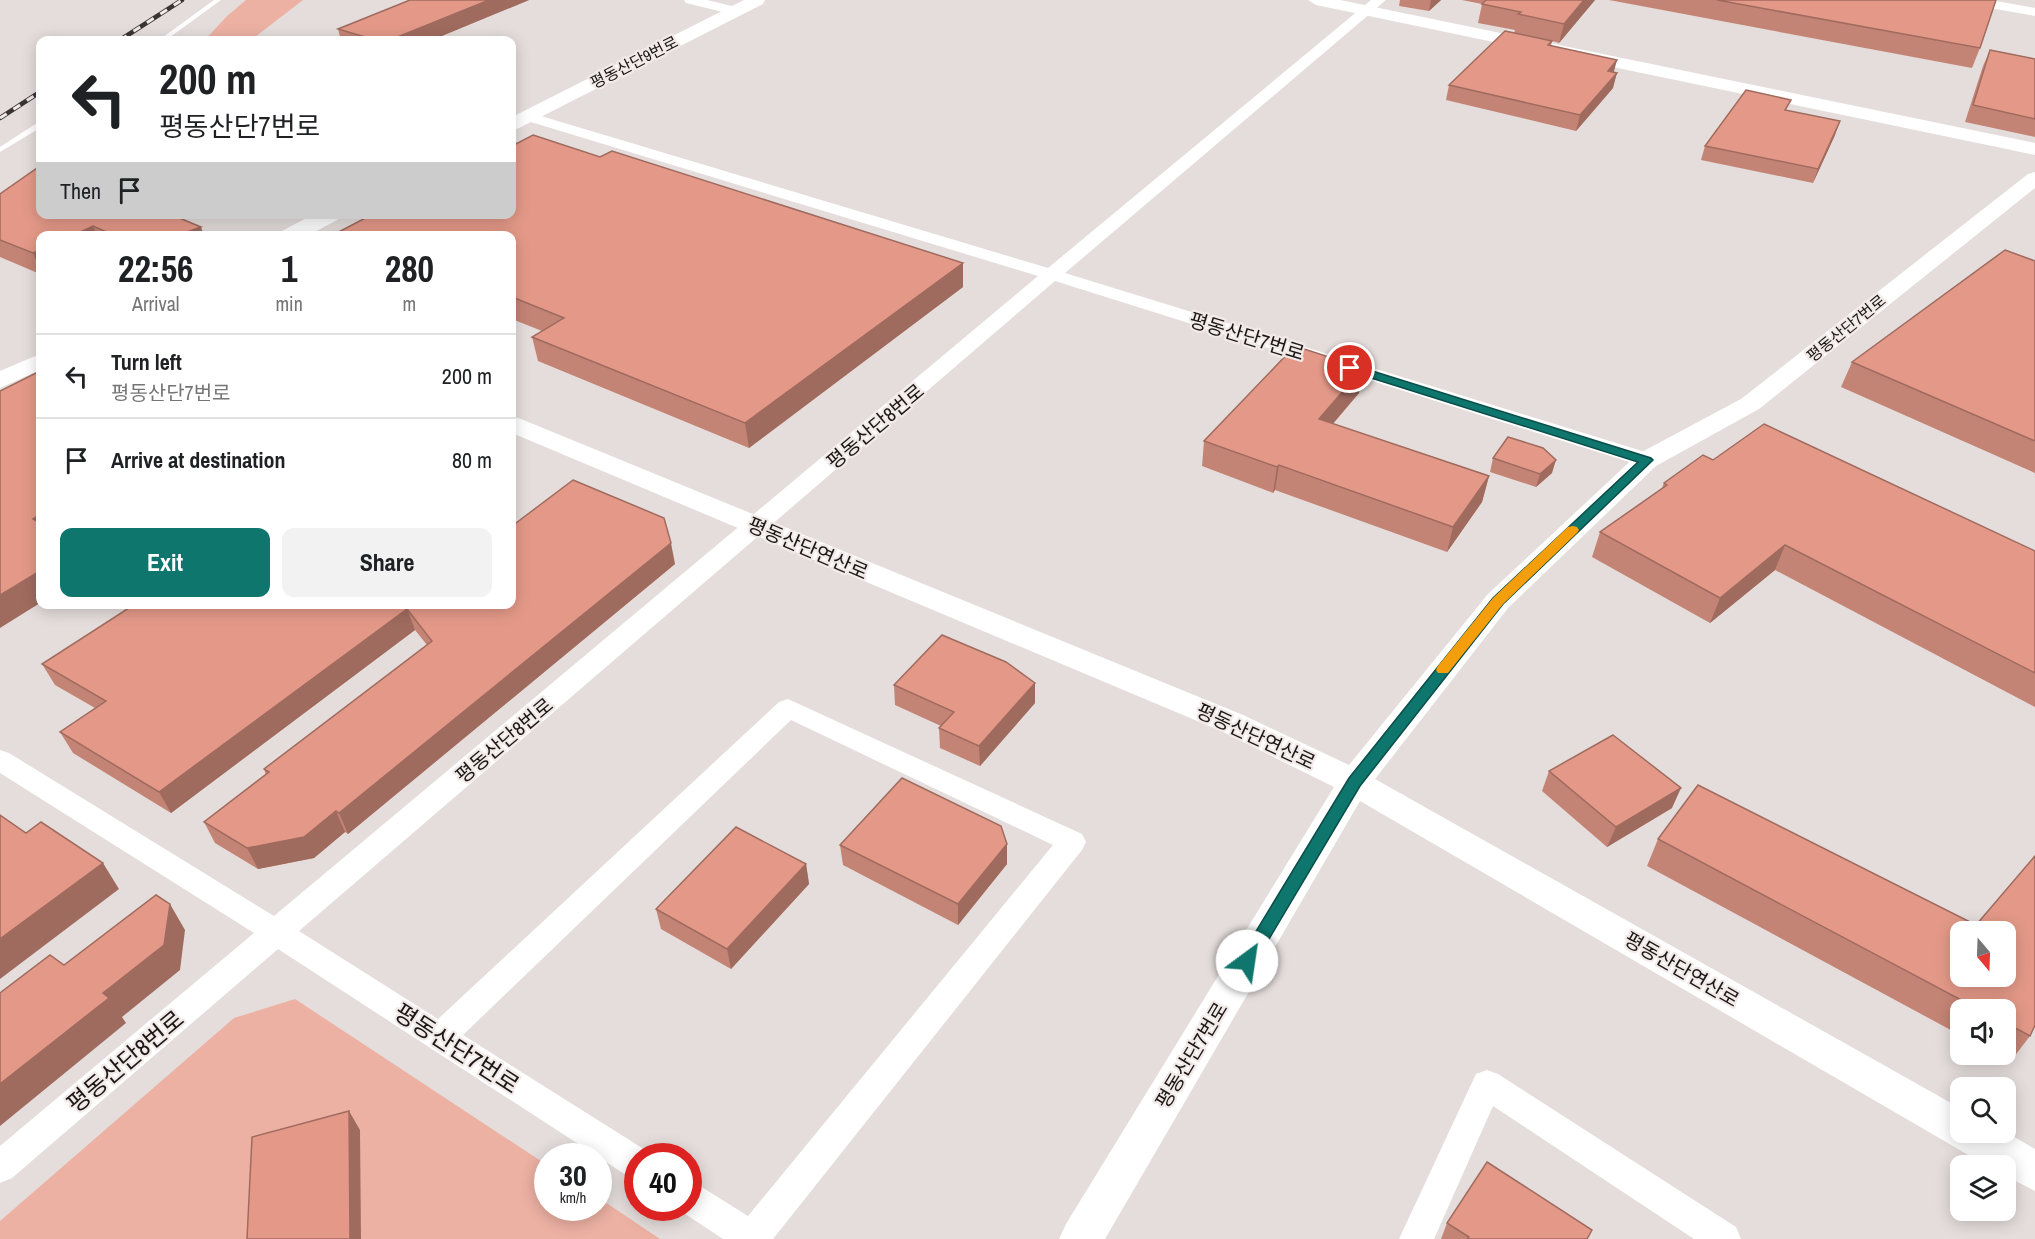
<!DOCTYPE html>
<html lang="en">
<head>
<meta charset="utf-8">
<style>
	:root { --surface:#fff; --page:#f2f2f2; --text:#202124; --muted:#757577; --line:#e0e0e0; --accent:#0f766e }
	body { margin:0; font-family:"Archivo Narrow","Noto Sans KR",sans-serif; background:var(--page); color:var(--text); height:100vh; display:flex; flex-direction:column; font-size:22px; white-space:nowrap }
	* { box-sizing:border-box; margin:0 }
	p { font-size:20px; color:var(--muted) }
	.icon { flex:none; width:33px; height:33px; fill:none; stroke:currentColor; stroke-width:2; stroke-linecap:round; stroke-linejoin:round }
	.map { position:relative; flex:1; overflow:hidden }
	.sheet { position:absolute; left:36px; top:231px; width:480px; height:378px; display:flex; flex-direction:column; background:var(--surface); border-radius:12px; box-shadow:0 3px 15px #0003 }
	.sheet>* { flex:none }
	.top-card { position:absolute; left:36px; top:36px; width:480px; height:183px; border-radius:12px; box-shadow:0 3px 15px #0003; background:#fff; color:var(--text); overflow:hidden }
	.needle { width:39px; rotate:161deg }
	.fabs { position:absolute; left:1950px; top:921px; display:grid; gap:12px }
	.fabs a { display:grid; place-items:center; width:66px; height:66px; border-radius:12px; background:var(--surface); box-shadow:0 3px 15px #0003; font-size:30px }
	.speed { position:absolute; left:534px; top:1143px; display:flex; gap:12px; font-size:30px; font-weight:700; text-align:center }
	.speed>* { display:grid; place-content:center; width:78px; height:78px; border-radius:50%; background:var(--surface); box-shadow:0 3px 15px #0003; line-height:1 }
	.speed small { font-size:15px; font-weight:400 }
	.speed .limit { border:9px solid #d22; background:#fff; color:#111 }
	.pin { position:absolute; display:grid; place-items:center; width:51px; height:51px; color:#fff; margin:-26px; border:3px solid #fff; border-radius:50%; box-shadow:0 2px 6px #0007 }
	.me { position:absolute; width:66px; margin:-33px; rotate:31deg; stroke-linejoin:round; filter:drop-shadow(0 0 4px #0008) }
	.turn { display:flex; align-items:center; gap:21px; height:126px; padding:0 24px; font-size:27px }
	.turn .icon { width:78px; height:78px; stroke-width:2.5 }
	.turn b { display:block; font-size:42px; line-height:51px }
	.then { display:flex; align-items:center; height:57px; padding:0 24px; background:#0003; gap:12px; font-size:22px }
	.eta { display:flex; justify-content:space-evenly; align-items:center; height:102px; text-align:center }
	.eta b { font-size:36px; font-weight:700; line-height:42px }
	.button { display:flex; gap:12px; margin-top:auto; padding:12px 24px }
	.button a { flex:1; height:69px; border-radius:12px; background:var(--accent); color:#fff; font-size:24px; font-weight:700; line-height:69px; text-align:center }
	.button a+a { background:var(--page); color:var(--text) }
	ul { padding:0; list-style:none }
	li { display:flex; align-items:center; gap:18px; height:84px; padding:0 24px; border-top:2px solid var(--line) }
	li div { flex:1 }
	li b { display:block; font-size:22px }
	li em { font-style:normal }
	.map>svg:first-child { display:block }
</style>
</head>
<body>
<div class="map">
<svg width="2035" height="1239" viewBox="0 0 2035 1239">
	<rect width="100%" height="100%" fill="#e4dddb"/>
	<!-- green -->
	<g fill="#ecb1a3">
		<polygon points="246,0 303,0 251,40 205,40 226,17"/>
		<polygon points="295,999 547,1165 548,1208 598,1208 599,1198 660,1239 0,1239 0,1221 234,1018"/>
	</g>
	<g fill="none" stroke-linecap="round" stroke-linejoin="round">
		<!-- service -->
		<g fill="#fff" fill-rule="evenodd">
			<polygon points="214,0 221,0 166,40 159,40"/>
			<polygon points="37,123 40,123 40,128 0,152 0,147"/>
		</g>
		<!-- minor -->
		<g fill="#fff" fill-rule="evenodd">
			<polygon points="684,0 707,0 740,8 742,11 735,15 686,3"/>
			<polygon points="1371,0 1386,0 1065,273 1655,455 1658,460 1655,465 1647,466 1639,465 1055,281 299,931 438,1019 779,702 788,699 1082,834 1086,842 1082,850 773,1239 723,1239 676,1208 688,1208 688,1181 700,1186 748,1216 1053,845 791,720 463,1035 650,1153 651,1156 638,1156 638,1179 626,1175 278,949 12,1178 0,1183 0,1146 254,933 0,773 0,750 9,753 274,916 1038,276 521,119 518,116 521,113 531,113 1048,268"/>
			<polygon points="1960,0 1990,0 2035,8 2035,16 1967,4"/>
			<polygon points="1487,1070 1498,1074 1736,1227 1741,1239 1694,1239 1493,1106 1434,1239 1399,1239 1476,1074"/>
		</g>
		<!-- tertiary -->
		<g fill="#fff" fill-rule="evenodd">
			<polygon points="744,0 765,0 763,4 519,128 512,130 512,117"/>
			<polygon points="1308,0 1340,0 2035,143 2035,155 1316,5"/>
			<polygon points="2035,172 2035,188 1759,409 1656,466 1508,608 1375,779 1960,1108 1960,1132 2006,1132 2035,1149 2035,1191 2006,1176 2006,1166 1987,1166 1946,1142 1360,801 1105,1239 1059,1239 1066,1224 1334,787 1221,731 512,433 512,416 521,419 1243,715 1349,765 1488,594 1638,454 1741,399 2028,174"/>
			<polygon points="314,214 341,214 339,219 307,236 279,236 282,231"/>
			<polygon points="40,354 40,370 0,388 0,371"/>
		</g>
		<!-- rail casing -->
		<g stroke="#383534" stroke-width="4.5">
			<g id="rail">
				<polyline points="120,40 182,0"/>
				<polyline points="0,118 40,92"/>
			</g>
		</g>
		<!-- rail -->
		<use href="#rail" stroke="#f2eae8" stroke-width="3" stroke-dasharray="8" stroke-linecap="butt"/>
	</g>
	<!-- wall -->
	<g fill="#c48475">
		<polygon points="410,0 529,0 432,40 341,40 338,29"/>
		<polygon points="1400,0 1441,0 1429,11 1399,6"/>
		<polygon points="1462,0 1595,0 1559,43 1552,41 1551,46 1614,72 1613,88 1576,131 1446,100 1449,85 1514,33 1515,30 1478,23 1482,4"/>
		<polygon points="1609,0 1996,0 1980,48 1972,68"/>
		<polygon points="1990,50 2035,59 2035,137 1965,122 1983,66"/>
		<polygon points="1788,111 1835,135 1813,183 1701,160 1705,146"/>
		<polygon points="600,157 963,263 963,287 749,448 538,361 532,337 542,331 512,319 512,236"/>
		<polygon points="0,194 204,236 40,236 40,274 0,257"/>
		<polygon points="2035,261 2035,473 1841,387 1852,362"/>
		<polygon points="1363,368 1359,393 1333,424 1489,476 1482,502 1447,552 1275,490 1273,493 1202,466 1204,441"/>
		<polygon points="1493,458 1552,473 1536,487 1490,472"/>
		<polygon points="1713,460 2035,551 2035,707 1775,570 1710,623 1592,557 1600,532 1662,488 1664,483"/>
		<polygon points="675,564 348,834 345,832 314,858 258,869 215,843 204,822 266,775 264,769 427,645 415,630 171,813 73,753 60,732 95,708 55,685 42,664"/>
		<polygon points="1035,683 1035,703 980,766 940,748 939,728 941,726 895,705 894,685"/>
		<polygon points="1549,771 1672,808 1607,847 1542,791"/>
		<polygon points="1658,839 1976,925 2030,1036 2010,1062 1996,1054 2006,1054 2006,1010 1960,1010 1960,1035 1647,866"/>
		<polygon points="1007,844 1007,864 958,925 843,865 840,845"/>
		<polygon points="806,864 809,884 731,969 661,929 656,909"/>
		<polygon points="1447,1223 1588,1239 1441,1239"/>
	</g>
	<!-- shaded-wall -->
	<g fill="#a06b5f">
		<polygon points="489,0 529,0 432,40 390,40"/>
		<polygon points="1431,0 1441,0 1429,11"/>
		<polygon points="1584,0 1595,0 1559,43 1564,24"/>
		<polygon points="1617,60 1613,75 1608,71"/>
		<polygon points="1617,73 1613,88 1576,131 1580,115"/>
		<polygon points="1840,121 1835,135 1813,183 1818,169"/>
		<polygon points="93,226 97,236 72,236"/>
		<polygon points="201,227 204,236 176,236"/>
		<polygon points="40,250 40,269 33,253"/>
		<polygon points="963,263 963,287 749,448 745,423"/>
		<polygon points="1363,368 1359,393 1315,444 1319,419"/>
		<polygon points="1556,460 1552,473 1536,487 1540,474"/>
		<polygon points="1279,465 1275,490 1273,493 1277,467"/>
		<polygon points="1489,476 1482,502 1447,552 1453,527"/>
		<polygon points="40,514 40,533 33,519"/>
		<polygon points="671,543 675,564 348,834 339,813"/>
		<polygon points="1785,545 1775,570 1710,623 1720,598"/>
		<polygon points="40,571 40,603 0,628 0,595"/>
		<polygon points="407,609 415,630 171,813 159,792"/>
		<polygon points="1035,683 1035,703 980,766 979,746"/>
		<polygon points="1681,788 1672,808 1607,847 1616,827"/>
		<polygon points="336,811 345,832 314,858 258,869 247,848"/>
		<polygon points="1007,844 1007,864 958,925 958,904"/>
		<polygon points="103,863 119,889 0,979 0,939"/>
		<polygon points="806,864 809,884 731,969 727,949"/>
		<polygon points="170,904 185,930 180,970 122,1017 126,1023 0,1126 0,1084 103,993"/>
		<polygon points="349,1111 360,1130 361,1239 350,1239"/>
	</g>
	<!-- building -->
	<g fill="#e49988" stroke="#a06b5f" stroke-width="1.5" fill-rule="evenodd">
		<polygon points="410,0 489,0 390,40 375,40 338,29"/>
		<polygon points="1486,0 1584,0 1564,24 1518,14 1521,12 1482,4"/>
		<polygon points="1717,0 1996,0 1980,48"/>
		<polygon points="1505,31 1552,41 1548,45 1617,60 1608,71 1617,73 1580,115 1449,85"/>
		<polygon points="1990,50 2035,59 2035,119 1973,105"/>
		<polygon points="1746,90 1791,100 1785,110 1840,121 1818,169 1705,146"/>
		<polygon points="533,135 600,157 612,151 963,263 745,423 532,337 564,318 512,297 512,236 331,236 373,214 512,214 512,146"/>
		<polygon points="40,166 40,214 170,214 201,227 176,236 116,236 93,226 72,236 40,236 40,250 33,253 0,240 0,194"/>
		<polygon points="2005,250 2035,261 2035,441 1852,362"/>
		<polygon points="1295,346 1363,368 1319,419 1489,476 1453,527 1279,465 1277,467 1204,441"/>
		<polygon points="40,371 40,514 33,519 40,523 40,571 0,595 0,391"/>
		<polygon points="1764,424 2035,551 2035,673 1785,545 1720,598 1600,532 1667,485 1664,483 1703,455 1713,460"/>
		<polygon points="1508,437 1543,448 1556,460 1540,474 1493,458"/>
		<polygon points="573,480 664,518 671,543 339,813 336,811 304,837 247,848 204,822 269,772 264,769 432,641 407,609 159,792 60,732 106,701 42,664 135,604 512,604 512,526"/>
		<polygon points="942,635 1006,662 1035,683 979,746 939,728 954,712 894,685"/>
		<polygon points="1613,735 1681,788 1616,827 1549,771"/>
		<polygon points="902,778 1001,826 1007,844 958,904 840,845"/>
		<path d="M1698,785L1976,925L2035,856V1025L2030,1036L2006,1023V1010H1980L1658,839ZM1960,932H2006V976H1960Z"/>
		<polygon points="0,815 26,833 41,822 103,863 0,939"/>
		<polygon points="736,827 806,864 727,949 656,909"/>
		<polygon points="156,895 170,904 164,945 103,993 109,998 0,1084 0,993 50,955 64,965"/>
		<polygon points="349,1111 350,1239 247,1239 252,1137"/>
		<polygon points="1487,1162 1592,1230 1587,1239 1467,1239 1469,1237 1447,1223"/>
	</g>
	<!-- route -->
	<polygon fill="#0f766e" stroke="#0a4d48" stroke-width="1.5" points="1350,364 1651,458 1653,460 1503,604 1360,786 1253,966 1247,968 1241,966 1239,961 1241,956 1349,778 1493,598 1638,462 1346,370 1344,368"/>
	<!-- slow -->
	<polygon fill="#f59e0b" points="1573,526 1577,527 1579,530 1577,533 1503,604 1448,673 1438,673 1436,670 1438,666 1493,598 1568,527"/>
	<g text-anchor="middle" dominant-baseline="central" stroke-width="4.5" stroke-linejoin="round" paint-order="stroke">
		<!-- far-street labels -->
		<g font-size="16" fill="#1a1716" stroke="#f2eae8">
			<text transform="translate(634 62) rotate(-27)">평동산단9번로</text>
			<text transform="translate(1846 328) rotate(-39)">평동산단7번로</text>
		</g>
		<!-- street labels -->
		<g font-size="20" fill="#1a1716" stroke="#f2eae8">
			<text transform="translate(1247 336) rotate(17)">평동산단7번로</text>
			<text transform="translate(875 426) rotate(-40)">평동산단8번로</text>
			<text transform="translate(808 548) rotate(23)">평동산단연산로</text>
			<text transform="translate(1256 736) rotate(25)">평동산단연산로</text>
			<text transform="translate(504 740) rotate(-40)">평동산단8번로</text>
			<text transform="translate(1682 969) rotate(30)">평동산단연산로</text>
			<text transform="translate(1191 1055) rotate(-59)">평동산단7번로</text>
		</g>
		<!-- near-street labels -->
		<g font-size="24" fill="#1a1716" stroke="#f2eae8">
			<text transform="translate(457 1048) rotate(33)">평동산단7번로</text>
			<text transform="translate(125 1061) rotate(-40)">평동산단8번로</text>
		</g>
	</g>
</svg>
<div class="fabs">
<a><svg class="needle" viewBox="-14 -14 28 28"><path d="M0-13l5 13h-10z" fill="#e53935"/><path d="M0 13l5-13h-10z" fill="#757577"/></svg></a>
<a><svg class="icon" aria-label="sound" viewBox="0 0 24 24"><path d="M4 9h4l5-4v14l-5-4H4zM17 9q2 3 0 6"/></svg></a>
<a><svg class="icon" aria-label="search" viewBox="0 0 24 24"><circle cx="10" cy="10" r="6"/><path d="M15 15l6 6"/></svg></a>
<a><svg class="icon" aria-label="layers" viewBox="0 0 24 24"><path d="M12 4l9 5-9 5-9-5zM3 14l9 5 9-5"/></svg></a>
</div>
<div class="speed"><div>30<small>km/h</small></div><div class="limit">40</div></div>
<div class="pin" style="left:1350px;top:368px;background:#d93025"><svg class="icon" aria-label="arrive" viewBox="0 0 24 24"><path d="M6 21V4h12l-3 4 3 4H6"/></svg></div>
<svg class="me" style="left:1247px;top:961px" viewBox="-20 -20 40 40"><circle r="19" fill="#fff"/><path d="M0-13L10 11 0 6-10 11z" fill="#0f766e"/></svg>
<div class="top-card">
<div class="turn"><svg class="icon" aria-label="left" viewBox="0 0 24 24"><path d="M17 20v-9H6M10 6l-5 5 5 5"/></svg><div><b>200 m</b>평동산단7번로</div></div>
<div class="then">Then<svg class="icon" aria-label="arrive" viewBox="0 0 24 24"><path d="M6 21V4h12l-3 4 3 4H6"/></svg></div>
</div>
<section class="sheet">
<div class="eta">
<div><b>22:56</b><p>Arrival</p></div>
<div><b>1</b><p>min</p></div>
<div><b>280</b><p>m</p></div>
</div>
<ul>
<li><svg class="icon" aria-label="left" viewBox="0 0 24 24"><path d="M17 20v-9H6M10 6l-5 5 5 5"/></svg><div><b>Turn left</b><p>평동산단7번로</p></div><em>200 m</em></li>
<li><svg class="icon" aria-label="arrive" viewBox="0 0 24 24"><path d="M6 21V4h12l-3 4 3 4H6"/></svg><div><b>Arrive at destination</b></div><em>80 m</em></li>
</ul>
<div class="button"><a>Exit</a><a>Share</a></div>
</section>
</div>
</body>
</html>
